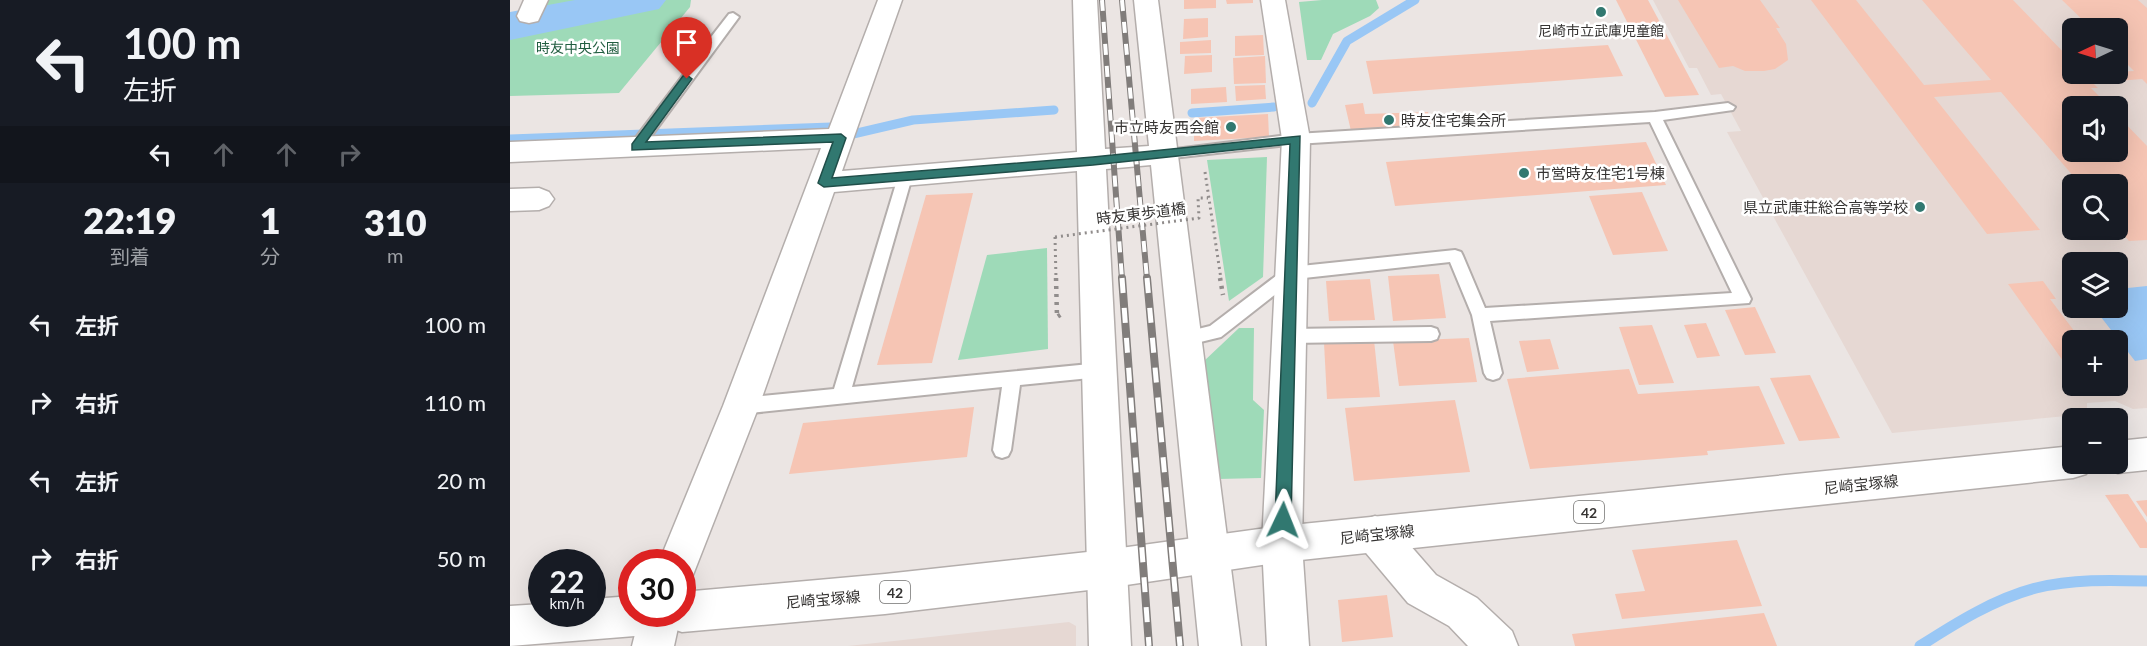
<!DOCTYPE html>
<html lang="ja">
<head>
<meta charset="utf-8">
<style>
	:root { --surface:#171b24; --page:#20242c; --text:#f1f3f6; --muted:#9ea1a6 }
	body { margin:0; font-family:Lato,"Noto Sans JP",sans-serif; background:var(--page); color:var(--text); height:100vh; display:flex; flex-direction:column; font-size:22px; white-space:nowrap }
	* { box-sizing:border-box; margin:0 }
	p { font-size:20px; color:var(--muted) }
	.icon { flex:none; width:33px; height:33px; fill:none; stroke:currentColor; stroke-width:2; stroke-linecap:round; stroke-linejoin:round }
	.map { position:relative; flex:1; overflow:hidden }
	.drawer { display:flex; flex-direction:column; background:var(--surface); width:510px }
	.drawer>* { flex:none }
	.hud { background:#171b24; color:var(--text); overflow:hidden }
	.needle { width:39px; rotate:266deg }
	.tools { position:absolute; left:1552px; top:18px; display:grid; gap:12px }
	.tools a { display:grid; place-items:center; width:66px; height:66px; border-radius:9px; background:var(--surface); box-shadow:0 6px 24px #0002; font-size:30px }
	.speed { position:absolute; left:18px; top:549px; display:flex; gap:12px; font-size:30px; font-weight:700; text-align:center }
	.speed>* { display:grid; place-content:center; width:78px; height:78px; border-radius:50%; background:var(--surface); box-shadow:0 6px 24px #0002; line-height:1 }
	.speed small { font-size:15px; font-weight:400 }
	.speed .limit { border:9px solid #d22; background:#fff; color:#111 }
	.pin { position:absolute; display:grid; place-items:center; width:51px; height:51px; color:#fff; margin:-62px -26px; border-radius:50% 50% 50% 0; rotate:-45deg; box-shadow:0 0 6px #0007 }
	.pin .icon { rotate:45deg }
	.me { position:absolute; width:66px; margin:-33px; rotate:2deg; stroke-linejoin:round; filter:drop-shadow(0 0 4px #0008) }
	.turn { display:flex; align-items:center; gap:21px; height:126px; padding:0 24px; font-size:27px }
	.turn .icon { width:78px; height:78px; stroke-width:2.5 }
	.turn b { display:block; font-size:42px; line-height:51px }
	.lanes { display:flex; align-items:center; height:57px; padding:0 24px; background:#0003; justify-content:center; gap:30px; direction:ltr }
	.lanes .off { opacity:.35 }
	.eta { display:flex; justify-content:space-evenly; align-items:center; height:102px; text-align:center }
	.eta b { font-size:36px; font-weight:800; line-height:42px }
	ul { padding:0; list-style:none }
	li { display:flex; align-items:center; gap:18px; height:78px; padding:0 24px }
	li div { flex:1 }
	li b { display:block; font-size:22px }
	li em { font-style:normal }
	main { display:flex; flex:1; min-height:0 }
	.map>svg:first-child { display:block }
</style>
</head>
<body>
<main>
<section class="drawer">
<div class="hud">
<div class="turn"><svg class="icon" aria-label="left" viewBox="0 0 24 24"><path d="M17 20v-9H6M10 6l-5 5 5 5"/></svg><div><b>100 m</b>左折</div></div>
<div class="lanes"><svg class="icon" aria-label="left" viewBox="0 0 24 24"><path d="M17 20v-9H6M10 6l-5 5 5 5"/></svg><svg class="icon off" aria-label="ahead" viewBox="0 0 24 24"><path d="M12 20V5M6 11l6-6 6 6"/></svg><svg class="icon off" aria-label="ahead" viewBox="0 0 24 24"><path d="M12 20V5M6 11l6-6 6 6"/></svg><svg class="icon off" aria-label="right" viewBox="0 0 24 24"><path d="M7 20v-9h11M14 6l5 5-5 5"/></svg></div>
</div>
<div class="eta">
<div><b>22:19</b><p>到着</p></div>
<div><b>1</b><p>分</p></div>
<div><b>310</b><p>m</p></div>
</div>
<ul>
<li><svg class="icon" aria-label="left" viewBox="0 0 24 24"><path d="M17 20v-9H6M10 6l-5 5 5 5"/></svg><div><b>左折</b></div><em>100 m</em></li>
<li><svg class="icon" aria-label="right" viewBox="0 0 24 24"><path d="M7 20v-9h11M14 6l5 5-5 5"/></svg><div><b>右折</b></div><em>110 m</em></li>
<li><svg class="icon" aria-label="left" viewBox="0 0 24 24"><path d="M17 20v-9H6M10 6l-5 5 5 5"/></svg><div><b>左折</b></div><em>20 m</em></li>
<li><svg class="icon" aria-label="right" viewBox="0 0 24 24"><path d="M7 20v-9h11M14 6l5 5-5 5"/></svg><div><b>右折</b></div><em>50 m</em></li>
</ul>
</section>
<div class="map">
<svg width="1637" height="646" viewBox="0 0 1637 646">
	<rect width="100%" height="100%" fill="#ebe5e3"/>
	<!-- built -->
	<g fill="#e6d8d3" fill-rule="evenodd">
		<path d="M1143,0H1637V408L1623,409L1605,401L1577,403V414L1382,433L1217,132L1231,131L1211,94L1201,95L1187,68H1179ZM1563,28H1608V74H1563ZM1563,106H1608V152H1563ZM1563,184H1608V230H1563ZM1563,262H1608V308H1563ZM1563,340H1608V386H1563Z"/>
		<polygon points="559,622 566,626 566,646 338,646"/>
	</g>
	<!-- green -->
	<g fill="#9edab8">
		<polygon points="37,0 181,0 180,7 109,93 0,96 0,32 24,28"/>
		<polygon points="812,0 866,0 869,8 860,16 823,34 811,60 797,60 789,2"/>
		<polygon points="757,157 753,277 719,301 697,160"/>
		<polygon points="537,248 538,349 448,360 477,255"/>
		<polygon points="729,328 744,328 743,400 754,410 751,478 708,479 693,362"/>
	</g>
	<!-- water -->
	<polygon fill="#99c7f5" points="1637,286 1637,359 1625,361 1584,308 1608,308 1608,289"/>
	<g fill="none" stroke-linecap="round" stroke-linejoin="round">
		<!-- stream-far1 -->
		<g stroke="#99c7f5" stroke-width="9">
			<polyline points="802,103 837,41 905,0"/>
			<polyline points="682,113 764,107"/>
			<polyline points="343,134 403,120 544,110"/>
			<polyline points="0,139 321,127"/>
		</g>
		<!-- stream -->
		<path stroke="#99c7f5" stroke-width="11" d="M1410,646C1446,623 1484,599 1526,588C1562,579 1600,580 1637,581"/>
		<!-- river -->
		<polygon fill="#99c7f5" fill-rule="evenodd" points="65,0 156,0 149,9 0,40 0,12"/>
	</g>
	<!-- building -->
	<g fill="#f6c5b4">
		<polygon points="674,0 706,0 706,8 674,9"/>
		<polygon points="716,0 743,0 743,3 717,4"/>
		<polygon points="1106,0 1138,0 1189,95 1155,97"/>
		<polygon points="1168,0 1250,0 1270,28 1266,28 1276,44 1278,60 1265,69 1254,71 1235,71 1223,66 1209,68"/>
		<polygon points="1301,0 1346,0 1414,85 1481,80 1412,0 1503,0 1563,62 1563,74 1575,74 1624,71 1608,55 1608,28 1581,28 1552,0 1628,0 1637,8 1637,84 1632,79 1583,83 1588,88 1581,88 1599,106 1563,106 1563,152 1608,152 1608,116 1637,146 1637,240 1619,241 1608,228 1608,184 1570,184 1491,92 1424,97 1530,230 1477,234"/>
		<polygon points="698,18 698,37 673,39 674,19"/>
		<polygon points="753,35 754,55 725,56 725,36"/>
		<polygon points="701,40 701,53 670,54 670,42"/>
		<polygon points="1098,45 1113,76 863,94 856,61"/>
		<polygon points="702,55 702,72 674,74 675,56"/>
		<polygon points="755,56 756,83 724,84 723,58"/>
		<polygon points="755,85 756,99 726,101 725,86"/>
		<polygon points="716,87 717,102 681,104 681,89"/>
		<polygon points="853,103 855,114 918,112 922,127 841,131 835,105"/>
		<polygon points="758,114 759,137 684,141 684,118"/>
		<polygon points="1136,142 1156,185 885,206 876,162"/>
		<polygon points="1132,192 1158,251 1103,255 1079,196"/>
		<polygon points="463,193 422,363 367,365 416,195"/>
		<polygon points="929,274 936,318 883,321 878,276"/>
		<polygon points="860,279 865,320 819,321 816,281"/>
		<polygon points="1533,281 1546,299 1540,299 1568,336 1574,336 1577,340 1563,340 1563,375 1498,284"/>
		<polygon points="1245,307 1266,353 1235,355 1215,310"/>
		<polygon points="1196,323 1210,356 1187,358 1174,325"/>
		<polygon points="1142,325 1164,383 1129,385 1109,327"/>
		<polygon points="959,338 967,382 889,386 883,341"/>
		<polygon points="1040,339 1049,369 1017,372 1009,341"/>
		<polygon points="864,340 870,397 817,399 814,343"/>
		<polygon points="1119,369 1128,394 1249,386 1275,444 1197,451 1198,455 1020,469 997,379"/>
		<polygon points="1300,375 1330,438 1289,441 1260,378"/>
		<polygon points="945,400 960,472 844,481 835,408"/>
		<polygon points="464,407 457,457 279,474 293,423"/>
		<polygon points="1618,494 1637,523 1637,548 1630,548 1595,495"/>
		<polygon points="1637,500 1637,517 1626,501"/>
		<polygon points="1227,540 1252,606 1112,619 1105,594 1135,591 1122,550"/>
		<polygon points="877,595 883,637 832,642 828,600"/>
		<polygon points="1254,613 1267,646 1065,646 1062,634"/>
	</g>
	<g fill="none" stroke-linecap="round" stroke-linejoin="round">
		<!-- service casing -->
		<g stroke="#b4aeac" stroke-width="4">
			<g id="service">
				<polygon points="223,13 229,17 131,150 121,150 119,147 121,144 193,49 178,48 176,45 178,42 198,41 219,14"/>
				<polygon points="1218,103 1225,107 1223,110 1153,120 1241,299 1239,303 980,321 992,373 989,378 983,380 977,378 974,373 962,315 940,262 785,279 711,337 674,346 668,344 666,339 668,334 700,326 775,269 781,267 945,250 951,252 953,256 975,308 1222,293 1140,122 786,144 654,159 647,154 649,151 786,134 1145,112"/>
				<polygon points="395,172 402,177 342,387 590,363 596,365 599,370 596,375 590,377 510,385 501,450 498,456 492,458 486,456 483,450 492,387 231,414 225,411 222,406 225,401 231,398 324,389 388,177"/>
				<polygon points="921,327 927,329 929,334 927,339 921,341 779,343 773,341 771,336 773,331 779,329"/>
			</g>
		</g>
		<!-- minor casing -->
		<g stroke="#b4aeac" stroke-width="3">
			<g id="minor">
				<polygon points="14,0 38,0 28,21 19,23 10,21 7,16"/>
				<polygon points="368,0 392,0 332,171 567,152 563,0 587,0 595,149 639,146 624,0 648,0 731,646 689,646 641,165 596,169 621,646 579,646 567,171 324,192 249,406 183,575 172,580 172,562 149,562 213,406 311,148 0,162 0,142 319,129"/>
				<polygon points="786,130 796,132 800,139 792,544 799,646 757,646 752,544 772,139 776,132"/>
				<polygon points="29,188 39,192 44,199 39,206 29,210 0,211 0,189"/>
				<polygon points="865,516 879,521 926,575 967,598 1002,631 1008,646 958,646 939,626 898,603 851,547 846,534 851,521"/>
				<polygon points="130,614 171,614 164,646 122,646"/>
			</g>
		</g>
		<!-- tertiary casing -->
		<g stroke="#b4aeac" stroke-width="3">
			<polygon id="tertiary" points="751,0 775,0 800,139 796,146 786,148 776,146 772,139"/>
		</g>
		<!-- primary casing -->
		<g stroke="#b4aeac" stroke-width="3">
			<g id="primary">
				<polygon points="1637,438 1637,470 1608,473 1595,469 1593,464 1608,464 1608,441"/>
				<polygon points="1563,446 1563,464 1581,464 1576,474 1563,478 772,562 596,588 375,614 172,632 163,629 150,634 0,646 0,606 32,604 32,614 82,614 82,599 122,596 122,614 172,614 172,592 375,574 596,550 772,526"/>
			</g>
		</g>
		<!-- path-far1 -->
		<g stroke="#918d8c" stroke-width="3" stroke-dasharray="2 4" stroke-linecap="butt">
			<polyline points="695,172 711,279"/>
			<polyline points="545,237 546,279"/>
		</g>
		<!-- path -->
		<g stroke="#918d8c" stroke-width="4.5" stroke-dasharray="3 5" stroke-linecap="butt">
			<polyline points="546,278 547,317 553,313"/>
			<polyline points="710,278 713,295"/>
		</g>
		<!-- service -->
		<use href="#service" fill="#fff" fill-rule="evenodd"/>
		<!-- minor -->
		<use href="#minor" fill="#fff" fill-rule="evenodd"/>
		<!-- tertiary -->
		<use href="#tertiary" fill="#fff" fill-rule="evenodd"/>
		<!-- primary -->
		<use href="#primary" fill="#fff" fill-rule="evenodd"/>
		<!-- rail-far1 casing -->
		<g stroke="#817d7b" stroke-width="6">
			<g id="rail-far1">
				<polyline points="592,0 612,279"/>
				<polyline points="612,0 637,279"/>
			</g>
		</g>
		<!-- rail casing -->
		<g stroke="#817d7b" stroke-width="8">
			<g id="rail">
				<polyline points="612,278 639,646"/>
				<polyline points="637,278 670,646"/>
			</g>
		</g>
		<!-- rail-far1 -->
		<use href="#rail-far1" stroke="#fff" stroke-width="4" stroke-dasharray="11" stroke-linecap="butt"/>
		<!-- rail -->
		<use href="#rail" stroke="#fff" stroke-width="5" stroke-dasharray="15" stroke-linecap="butt"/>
		<!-- path-bridge -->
		<polyline stroke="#918d8c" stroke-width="3" stroke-dasharray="2 4" stroke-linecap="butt" points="545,237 689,218 688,198 698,198"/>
	</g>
	<!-- route -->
	<polygon fill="#317870" stroke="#204e49" stroke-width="1.5" points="177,75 182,79 136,142 331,134 336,138 322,178 583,157 790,136 781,520 779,526 773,528 767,526 765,520 780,144 583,165 314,187 308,183 323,142 122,150 122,144 173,76"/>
	<!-- markers -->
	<g fill="#317870" stroke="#fff" stroke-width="2">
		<circle cx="1091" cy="12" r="6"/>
		<circle cx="879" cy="120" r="6"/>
		<circle cx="721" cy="127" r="6"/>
		<circle cx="1014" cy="173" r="6"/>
		<circle cx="1410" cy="207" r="6"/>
	</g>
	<g text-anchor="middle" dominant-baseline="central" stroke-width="5" stroke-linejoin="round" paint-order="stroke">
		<!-- far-poi labels -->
		<g font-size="14" fill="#363433" stroke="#fff">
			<text x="1091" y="30">尼崎市立武庫児童館</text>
		</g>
		<!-- far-park labels -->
		<g font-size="14" fill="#225e41" stroke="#fff">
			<text x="68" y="47">時友中央公園</text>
		</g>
		<!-- shield labels -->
		<g fill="#fff" stroke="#727170" stroke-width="1.5">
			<rect x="1064" y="501" width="30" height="22" rx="4.5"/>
			<rect x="370" y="581" width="30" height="22" rx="4.5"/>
		</g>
		<g font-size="14" font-weight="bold" fill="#363433">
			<text x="1079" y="512">42</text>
			<text x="385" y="592">42</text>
		</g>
		<!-- poi labels -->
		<g font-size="15" fill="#363433" stroke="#fff" text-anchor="start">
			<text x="891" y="120">時友住宅集会所</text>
			<text x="709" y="127" text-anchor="end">市立時友西会館</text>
			<text x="1026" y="173">市営時友住宅1号棟</text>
			<text x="1398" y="207" text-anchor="end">県立武庫荘総合高等学校</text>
		</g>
		<!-- street labels -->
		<g font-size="15" fill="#363433" stroke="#fff">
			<text transform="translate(631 213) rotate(-7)">時友東歩道橋</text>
			<text transform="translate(1351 484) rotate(-6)">尼崎宝塚線</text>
			<text transform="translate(867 534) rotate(-6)">尼崎宝塚線</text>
			<text transform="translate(313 599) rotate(-5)">尼崎宝塚線</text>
		</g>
	</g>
</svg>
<div class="tools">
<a><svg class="needle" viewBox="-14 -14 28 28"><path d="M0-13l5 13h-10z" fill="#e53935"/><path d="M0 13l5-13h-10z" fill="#9ea1a6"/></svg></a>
<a><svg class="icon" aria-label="sound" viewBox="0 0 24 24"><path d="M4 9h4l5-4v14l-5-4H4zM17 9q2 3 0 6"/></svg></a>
<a><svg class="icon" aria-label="search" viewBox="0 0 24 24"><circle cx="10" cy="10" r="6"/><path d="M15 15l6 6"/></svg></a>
<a><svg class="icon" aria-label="layers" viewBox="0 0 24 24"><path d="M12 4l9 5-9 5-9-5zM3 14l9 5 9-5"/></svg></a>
<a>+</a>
<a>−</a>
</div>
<div class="speed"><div>22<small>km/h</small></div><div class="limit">30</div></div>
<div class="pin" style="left:177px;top:79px;background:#d93025"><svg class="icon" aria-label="arrive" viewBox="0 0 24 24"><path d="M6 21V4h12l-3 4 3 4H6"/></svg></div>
<svg class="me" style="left:773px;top:520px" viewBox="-20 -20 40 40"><path d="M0-17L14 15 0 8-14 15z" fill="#317870" stroke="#fff" stroke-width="4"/></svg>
</div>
</main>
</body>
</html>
